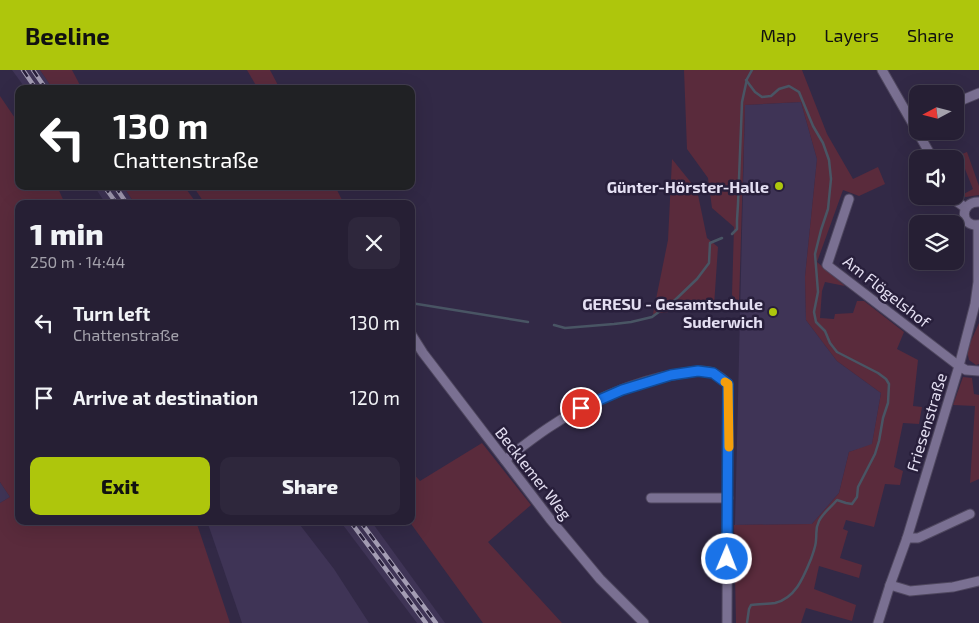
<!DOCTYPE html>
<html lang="en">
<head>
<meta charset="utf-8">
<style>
	:root { --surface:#261f34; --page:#2e273c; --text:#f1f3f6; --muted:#a4a2ac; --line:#423d4f; --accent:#aec60c }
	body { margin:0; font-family:"Exo 2",sans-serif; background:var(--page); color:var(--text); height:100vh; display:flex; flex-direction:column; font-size:19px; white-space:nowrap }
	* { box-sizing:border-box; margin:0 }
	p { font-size:16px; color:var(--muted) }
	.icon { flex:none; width:28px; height:28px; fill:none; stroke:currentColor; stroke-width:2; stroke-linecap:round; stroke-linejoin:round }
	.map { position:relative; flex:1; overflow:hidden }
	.panel { position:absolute; left:15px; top:130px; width:400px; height:325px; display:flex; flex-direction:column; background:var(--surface); border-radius:10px; box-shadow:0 5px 20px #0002,0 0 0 1px var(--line) }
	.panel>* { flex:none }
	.banner { position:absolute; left:15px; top:15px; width:400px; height:105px; border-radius:10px; box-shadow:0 5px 20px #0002,0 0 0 1px var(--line); background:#202124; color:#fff; overflow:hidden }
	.needle { width:32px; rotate:263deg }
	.tools { position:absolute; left:909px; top:15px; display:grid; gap:10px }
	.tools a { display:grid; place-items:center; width:55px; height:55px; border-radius:10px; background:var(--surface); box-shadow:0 5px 20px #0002,0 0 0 1px var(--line); font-size:25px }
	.pin { position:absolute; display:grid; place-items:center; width:42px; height:42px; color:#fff; margin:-21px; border:2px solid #fff; border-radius:50%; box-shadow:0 1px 5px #0007 }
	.me { position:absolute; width:55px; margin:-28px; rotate:1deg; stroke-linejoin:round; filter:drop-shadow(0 0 4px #0008) }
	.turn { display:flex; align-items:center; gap:18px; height:105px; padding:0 15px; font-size:22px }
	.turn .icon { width:65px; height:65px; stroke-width:2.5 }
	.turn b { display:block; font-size:35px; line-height:42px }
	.round { display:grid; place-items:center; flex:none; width:52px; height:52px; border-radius:10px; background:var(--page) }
	.overview { display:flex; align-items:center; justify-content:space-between; height:85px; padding:0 15px }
	h1 { font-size:30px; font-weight:800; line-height:38px }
	.button { display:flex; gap:10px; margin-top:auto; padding:10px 15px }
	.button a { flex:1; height:58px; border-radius:10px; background:var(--accent); color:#111; font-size:20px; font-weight:800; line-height:58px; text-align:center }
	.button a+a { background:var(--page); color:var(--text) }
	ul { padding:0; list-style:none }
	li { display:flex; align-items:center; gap:15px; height:75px; padding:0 15px }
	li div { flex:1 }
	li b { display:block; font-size:19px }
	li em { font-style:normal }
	header { display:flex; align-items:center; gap:30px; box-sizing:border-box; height:70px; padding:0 25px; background:var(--accent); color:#111 }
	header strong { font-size:24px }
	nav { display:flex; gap:28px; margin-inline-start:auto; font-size:18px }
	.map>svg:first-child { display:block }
</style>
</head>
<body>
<header>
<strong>Beeline</strong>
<nav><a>Map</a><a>Layers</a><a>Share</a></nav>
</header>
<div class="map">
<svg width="979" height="553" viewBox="0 0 979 553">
	<rect width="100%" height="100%" fill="#322946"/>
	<!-- built -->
	<g fill="#3f3456">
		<polygon points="12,0 40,0 53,19 26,19"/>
		<polygon points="801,32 817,89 805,207 806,250 837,291 881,323 872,375 849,382 839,423 812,454 735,455 745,35"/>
		<polygon points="94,116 123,116 135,134 106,134"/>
		<polygon points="0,412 10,427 0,433"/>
		<polygon points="207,451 297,451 334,499 369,553 242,553"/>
		<polygon points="340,451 371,451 445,553 417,553"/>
	</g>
	<!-- green -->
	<g fill="#5a2b3c">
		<polygon points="40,0 72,0 82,19 53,19"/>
		<polygon points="247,0 270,0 280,19 258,19"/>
		<polygon points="684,0 802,0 827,64 853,109 878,97 885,114 859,126 843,120 817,192 845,216 825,212 822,221 820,248 834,249 835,244 853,243 857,231 864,231 904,262 897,279 918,290 913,336 922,337 919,354 903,353 894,397 903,401 900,415 885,414 874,457 846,450 843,459 848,461 840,488 862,495 859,508 819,496 814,519 856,535 852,551 806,538 801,553 736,553 734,455 812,454 839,423 849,382 872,374 881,323 837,291 806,250 805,207 817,89 801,32 745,35 739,233 732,225 734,157 712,138 708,108 687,79"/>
		<polygon points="0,26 19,54 19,116 57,116 65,134 19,134 19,451 196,451 230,553 0,553 0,433 10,427 0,412"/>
		<polygon points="967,82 979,116 979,125 966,127 960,126 973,119 965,99 961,99 957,86"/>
		<polygon points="672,89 697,120 707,168 718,177 714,236 653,244 668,170"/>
		<polygon points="123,116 184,116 197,134 135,134"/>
		<polygon points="193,116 335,116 344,134 330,134 328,132 325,134 205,134"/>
		<polygon points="979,253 979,294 976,295 969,290 967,280"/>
		<polygon points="963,307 972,308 974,324 979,325 979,409 970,413 975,336 953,335"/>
		<polygon points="482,373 531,435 488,472 562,553 483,553 409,451 411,451 411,401 420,411"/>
	</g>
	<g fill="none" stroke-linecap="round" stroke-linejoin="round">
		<!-- stream -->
		<g stroke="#495564" stroke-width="2.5">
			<path d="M746,10L755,22L762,27L771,26L779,19L789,16L799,22L813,56L823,73L829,90L831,109L828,139L821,160L815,184L818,222L814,242L816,252L825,261L830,273L837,282L878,303L886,309L889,314L888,333L883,348L879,371L875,384L858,417L857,427L852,434L846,433L837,430C831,437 823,443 819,451C815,459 817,462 816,470C816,476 813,483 811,489C804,506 796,528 775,533C768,534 759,534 751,535L749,539L747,553"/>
			<polyline points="732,164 737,159 737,150 738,134 742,32 747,9 752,0"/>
			<polyline points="411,233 528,252"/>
			<polyline points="554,255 565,258 614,254 631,252 652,247 675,230 697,209 709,193 710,173 722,168"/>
		</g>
		<!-- minor casing -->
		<g stroke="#4f475f" stroke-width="11">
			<g id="minor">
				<polyline points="882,0 933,89"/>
				<polyline points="955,33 979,23"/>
				<polyline points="954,126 956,131 966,138"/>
				<polyline points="849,129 827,195 959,296 966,300 979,301"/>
				<path d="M979,132C960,131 959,157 979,155"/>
				<polyline points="411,264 423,283 550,449 600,509 644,553"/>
				<path d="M505,390C519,379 533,368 548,358C585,333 634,311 678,304C689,302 702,299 713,303C718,305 724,310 728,314L727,553"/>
				<polyline points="651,428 728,428"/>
				<polyline points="907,468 918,468 970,444"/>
				<polyline points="890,515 910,521 953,517 979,511"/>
				<polyline points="878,553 890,515 907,468 959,296 975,234 978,212 978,155"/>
			</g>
		</g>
		<!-- minor -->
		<use href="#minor" stroke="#7a7092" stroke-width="9"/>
		<!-- rail casing -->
		<g stroke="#a49db4" stroke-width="4.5">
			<g id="rail">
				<polyline points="23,0 36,19"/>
				<polyline points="33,0 46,19"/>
				<polyline points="104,116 117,134"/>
				<polyline points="115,116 127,134"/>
				<polyline points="350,451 426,553"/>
				<polyline points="360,451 436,553"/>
			</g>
		</g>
		<!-- rail -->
		<use href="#rail" stroke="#281f3b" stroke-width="2.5" stroke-dasharray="8" stroke-linecap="butt"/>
	</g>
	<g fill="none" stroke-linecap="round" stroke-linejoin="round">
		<!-- route casing -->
		<g stroke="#114b97" stroke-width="12">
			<polyline id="route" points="581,338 622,320 671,305 698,301 713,303 728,314 727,489"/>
		</g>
		<!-- route -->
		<use href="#route" stroke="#1a73e8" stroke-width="9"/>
		<!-- slow -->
		<polyline stroke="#f59e0b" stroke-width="9" points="725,312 728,314 729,377"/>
	</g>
	<!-- markers -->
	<g fill="#aec60c" stroke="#281f3b" stroke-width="2">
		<circle cx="779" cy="116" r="5"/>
		<circle cx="773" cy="242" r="5"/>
	</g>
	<g text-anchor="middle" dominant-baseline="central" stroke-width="5" stroke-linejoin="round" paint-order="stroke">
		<!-- poi labels -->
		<g font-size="16" font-weight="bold" fill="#e4dff2" stroke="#281f3b" text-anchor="end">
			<text x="769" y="116">Günter-Hörster-Halle</text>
			<text x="763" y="233">GERESU - Gesamtschule<tspan x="763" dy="18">Suderwich</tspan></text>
		</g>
		<!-- street labels -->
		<g font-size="16" fill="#e4dff2" stroke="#281f3b">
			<text transform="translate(887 221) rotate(38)">Am Flögelshof</text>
			<text transform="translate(926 352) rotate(-73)">Friesenstraße</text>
			<text transform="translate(534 403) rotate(52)">Becklemer Weg</text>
		</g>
	</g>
</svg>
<div class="tools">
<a><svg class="needle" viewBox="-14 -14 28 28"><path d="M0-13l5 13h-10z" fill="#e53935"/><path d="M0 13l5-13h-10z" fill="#a4a2ac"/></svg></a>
<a><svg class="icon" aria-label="sound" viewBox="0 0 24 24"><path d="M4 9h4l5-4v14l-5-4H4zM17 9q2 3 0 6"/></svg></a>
<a><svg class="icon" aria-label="layers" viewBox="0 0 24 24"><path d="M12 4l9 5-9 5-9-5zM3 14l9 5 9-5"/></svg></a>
</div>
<div class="pin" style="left:581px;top:338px;background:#d93025"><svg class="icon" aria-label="arrive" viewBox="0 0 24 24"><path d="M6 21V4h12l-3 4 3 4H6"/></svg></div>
<svg class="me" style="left:727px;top:489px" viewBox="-20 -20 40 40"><circle r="17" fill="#1a73e8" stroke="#fff" stroke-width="3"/><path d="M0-11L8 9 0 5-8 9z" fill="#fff"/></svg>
<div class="banner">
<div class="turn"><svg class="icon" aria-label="left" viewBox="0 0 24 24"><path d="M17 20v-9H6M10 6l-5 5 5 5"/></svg><div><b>130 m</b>Chattenstraße</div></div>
</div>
<section class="panel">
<div class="overview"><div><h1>1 min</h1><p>250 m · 14:44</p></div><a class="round"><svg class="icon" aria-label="close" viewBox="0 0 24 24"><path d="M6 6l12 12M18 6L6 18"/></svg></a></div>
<ul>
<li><svg class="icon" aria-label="left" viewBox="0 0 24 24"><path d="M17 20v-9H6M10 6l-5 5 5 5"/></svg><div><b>Turn left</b><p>Chattenstraße</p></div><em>130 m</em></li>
<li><svg class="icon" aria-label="arrive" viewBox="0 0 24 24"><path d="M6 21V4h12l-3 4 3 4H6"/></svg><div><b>Arrive at destination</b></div><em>120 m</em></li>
</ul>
<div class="button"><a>Exit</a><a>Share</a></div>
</section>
</div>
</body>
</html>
